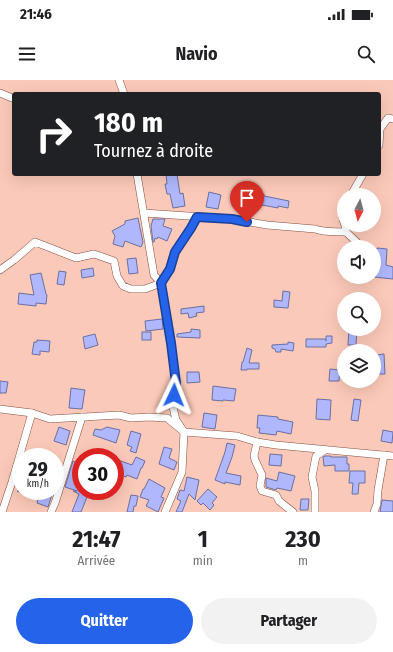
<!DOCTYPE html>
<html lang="fr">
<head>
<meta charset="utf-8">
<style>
	:root { --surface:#fff; --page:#f2f2f2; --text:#202124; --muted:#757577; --accent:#2563eb }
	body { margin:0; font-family:"Fira Sans Condensed",sans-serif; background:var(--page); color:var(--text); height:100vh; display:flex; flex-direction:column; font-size:15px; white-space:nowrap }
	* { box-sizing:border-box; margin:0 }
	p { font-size:13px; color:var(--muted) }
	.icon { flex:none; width:22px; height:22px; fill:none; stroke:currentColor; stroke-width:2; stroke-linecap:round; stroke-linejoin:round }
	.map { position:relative; height:432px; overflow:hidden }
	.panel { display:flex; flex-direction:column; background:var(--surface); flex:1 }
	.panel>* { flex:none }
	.top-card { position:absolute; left:12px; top:12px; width:369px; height:84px; border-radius:4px; box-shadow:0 4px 16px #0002; background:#202124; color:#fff; overflow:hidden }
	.needle { width:26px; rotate:186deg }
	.fabs { position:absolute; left:337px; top:108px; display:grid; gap:8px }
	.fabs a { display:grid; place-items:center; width:44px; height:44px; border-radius:50%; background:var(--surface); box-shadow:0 4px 16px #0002; font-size:20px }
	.speed { position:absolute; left:12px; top:368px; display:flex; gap:8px; font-size:20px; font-weight:700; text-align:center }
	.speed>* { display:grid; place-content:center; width:52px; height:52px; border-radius:50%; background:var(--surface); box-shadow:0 4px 16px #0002; line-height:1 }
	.speed small { font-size:10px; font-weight:400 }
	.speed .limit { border:6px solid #d22; background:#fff; color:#111 }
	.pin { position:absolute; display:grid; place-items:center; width:34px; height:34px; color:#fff; margin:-41px -17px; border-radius:50% 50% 50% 0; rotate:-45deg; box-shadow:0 0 4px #0007 }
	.pin .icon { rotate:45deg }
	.me { position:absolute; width:44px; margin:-22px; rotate:2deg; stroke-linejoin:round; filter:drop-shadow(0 0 3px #0008) }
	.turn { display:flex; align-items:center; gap:14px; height:84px; padding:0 16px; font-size:18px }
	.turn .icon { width:52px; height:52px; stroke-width:2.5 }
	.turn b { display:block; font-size:28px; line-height:34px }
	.eta { display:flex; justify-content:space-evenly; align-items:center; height:68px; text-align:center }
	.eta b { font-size:24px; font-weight:700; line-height:28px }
	.action { display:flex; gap:8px; margin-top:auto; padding:8px 16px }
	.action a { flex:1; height:46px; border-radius:24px; background:var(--accent); color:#fff; font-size:16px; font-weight:700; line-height:46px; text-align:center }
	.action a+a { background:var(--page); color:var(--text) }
	.status { display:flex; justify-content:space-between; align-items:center; height:28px; padding:0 20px; background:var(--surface); direction:ltr }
	.status svg { height:11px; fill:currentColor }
	header { display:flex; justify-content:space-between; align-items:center; height:52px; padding:0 16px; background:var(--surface); font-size:18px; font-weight:700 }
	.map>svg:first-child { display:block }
</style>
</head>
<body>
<div class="status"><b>21:46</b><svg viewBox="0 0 49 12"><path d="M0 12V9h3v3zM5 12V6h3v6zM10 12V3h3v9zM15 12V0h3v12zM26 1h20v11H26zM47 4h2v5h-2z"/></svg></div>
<header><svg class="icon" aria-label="menu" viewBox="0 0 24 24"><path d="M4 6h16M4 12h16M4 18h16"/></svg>Navio<svg class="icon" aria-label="search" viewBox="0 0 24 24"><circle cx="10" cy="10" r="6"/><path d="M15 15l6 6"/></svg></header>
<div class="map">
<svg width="393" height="432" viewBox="0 0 393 432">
	<rect width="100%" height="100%" fill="#fbc9b9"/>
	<!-- building -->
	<g fill="#b0b7fc" stroke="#6b70a1">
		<polygon points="166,94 177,94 180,114 183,113 185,126 173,128 170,114 167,114 165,104 167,104"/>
		<polygon points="209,112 221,115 218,129 206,127"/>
		<polygon points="255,112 264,114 264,116 289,121 288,128 278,126 278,128 262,125 262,126 253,125"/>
		<polygon points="138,138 143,162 141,167 125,161 123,167 113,164 115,156 112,151 125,144 125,141"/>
		<polygon points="153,139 165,139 163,146 172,149 167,161 158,157 157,159 155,158 154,162 153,162 151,146"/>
		<polygon points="377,168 387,169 386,185 393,187 393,199 374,197 374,184"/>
		<polygon points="136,178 138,193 129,194 127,179"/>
		<polygon points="93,188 94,196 82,198 81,190"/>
		<polygon points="59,191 66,192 64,205 57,204"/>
		<polygon points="41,193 46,214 47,215 46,224 36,223 36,226 18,224 19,213 34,215 30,195"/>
		<polygon points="283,211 290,212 288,228 274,227 274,220 282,221"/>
		<polygon points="204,226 204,232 196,233 197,236 189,238 188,233 181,234 181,229"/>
		<polygon points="162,239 163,249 146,251 145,241"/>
		<polygon points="191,249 200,250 200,258 177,257 177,254 191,252"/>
		<polygon points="349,249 357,249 356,265 348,265"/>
		<rect x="142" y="252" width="9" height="8"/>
		<polygon points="95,254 98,265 85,269 83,257"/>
		<polygon points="326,256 332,256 332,263 326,264 326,267 306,267 306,259 325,259 326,261"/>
		<polygon points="37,260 50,261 49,272 40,271 40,275 32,274 34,262 37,262"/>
		<polygon points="288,262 294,263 293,271 281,269 281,272 276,272 275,269 272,268 272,265 288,264"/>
		<polygon points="247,268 252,270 249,283 259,283 259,289 247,289 247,290 241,290 242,282 243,282"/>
		<polygon points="384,274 385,294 378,294 377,275"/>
		<polygon points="330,289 340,290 339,301 329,301"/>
		<polygon points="187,292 199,292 200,302 187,303"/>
		<polygon points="0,301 8,302 6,313 0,313"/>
		<polygon points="213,306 236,309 234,321 223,320 223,321 212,320"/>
		<polygon points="71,308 85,310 82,329 69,328"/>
		<polygon points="317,319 331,320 330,340 316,339"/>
		<polygon points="354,319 361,320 358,341 351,340"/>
		<polygon points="204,333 217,335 215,349 202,347"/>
		<polygon points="258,335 278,337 278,339 293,342 291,354 277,351 276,355 259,353 260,348 257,348"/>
		<polygon points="59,347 70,351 66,365 54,361"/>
		<polygon points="107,347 120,350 116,363 93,355 95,349 101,350"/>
		<polygon points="383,350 393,352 392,363 381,361"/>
		<polygon points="131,351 141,354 136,373 130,371 132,367 127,365"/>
		<polygon points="227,363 235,365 232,377 226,393 241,396 240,405 225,402 225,404 215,400 225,372"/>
		<polygon points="164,367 172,369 169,378 177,382 174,390 159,384"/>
		<polygon points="270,374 282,375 281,386 269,385"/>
		<polygon points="325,376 331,376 331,377 347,377 347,384 349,384 349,391 335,391 335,385 324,386 323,377"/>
		<polygon points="136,377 145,381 142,388 141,388 137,399 127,395 126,397 115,393 115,388 118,380 132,385"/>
		<polygon points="73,381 81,385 81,402 78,411 97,411 93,419 87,417 81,432 72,432 79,414 73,411 77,411 65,407"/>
		<polygon points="350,391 365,391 365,403 359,403 358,414 352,414 353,403 349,403"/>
		<polygon points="279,392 295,396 291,411 277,408 276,410 266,407 266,398 277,401"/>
		<polygon points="187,397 199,400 195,420 189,414 182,432 176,432 181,421 177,419 180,410 184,411"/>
		<polygon points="149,399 165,408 161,417 164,418 158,432 146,426 149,420 140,417 143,409 144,409"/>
		<polygon points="208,409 217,417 212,423 214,425 210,430 203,423 201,425 197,421"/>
		<polygon points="17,411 53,411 48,427 37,423 38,419"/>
		<polygon points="131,415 138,416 136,426 134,426 133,432 127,432"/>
		<polygon points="301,419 309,419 308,430 300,430"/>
		<polygon points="382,420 393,421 393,432 380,432"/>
	</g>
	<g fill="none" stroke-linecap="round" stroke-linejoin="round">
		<!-- minor casing -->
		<g stroke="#85503f" stroke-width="8">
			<g id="minor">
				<polyline points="119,0 124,14"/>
				<polyline points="0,13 12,18"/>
				<polyline points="379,65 380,49 388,38 393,39"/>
				<polyline points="137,94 154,195 161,203 171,263 176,303 173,327 176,340 184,352 182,392 165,432"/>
				<polyline points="351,115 363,94"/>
				<polyline points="344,128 342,135 344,143"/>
				<path d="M144,133L232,139L267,145L315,149C326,153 335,151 346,152"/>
				<polyline points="345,145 346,152 362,167"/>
				<polyline points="0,190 14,180 35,162 76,178 94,174 114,181 117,196 123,206 131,209 145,209 161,203 170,189 175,172 191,148 197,137"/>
				<polyline points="0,329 32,333 50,339 119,335 131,338 149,337 167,338 184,352 237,356 257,362 276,365 393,376"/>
				<polyline points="257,362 254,376 255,380 262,395 260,406 262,411 276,415 279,421 293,432"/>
				<polyline points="2,432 12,402 32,333"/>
				<polyline points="51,432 55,423 82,337"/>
				<polyline points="315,432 315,411 312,397 316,376 325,370"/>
				<polyline points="374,432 377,424 378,410 384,375"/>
			</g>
		</g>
		<!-- minor -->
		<use href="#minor" stroke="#fff" stroke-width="7"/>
	</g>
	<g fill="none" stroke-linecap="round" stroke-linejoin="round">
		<!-- route casing -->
		<g stroke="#184099" stroke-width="10">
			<polyline id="route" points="174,315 176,303 171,263 161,203 170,189 175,172 191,148 197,137 232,139 247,142"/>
		</g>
		<!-- route -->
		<use href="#route" stroke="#2563eb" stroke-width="7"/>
	</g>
</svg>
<div class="fabs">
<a><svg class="needle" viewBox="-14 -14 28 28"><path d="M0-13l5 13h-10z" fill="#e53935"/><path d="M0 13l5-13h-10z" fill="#757577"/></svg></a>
<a><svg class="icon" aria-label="sound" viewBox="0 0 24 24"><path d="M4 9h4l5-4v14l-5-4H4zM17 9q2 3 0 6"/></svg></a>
<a><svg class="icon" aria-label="search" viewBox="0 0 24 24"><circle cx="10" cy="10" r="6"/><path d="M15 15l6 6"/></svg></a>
<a><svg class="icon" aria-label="layers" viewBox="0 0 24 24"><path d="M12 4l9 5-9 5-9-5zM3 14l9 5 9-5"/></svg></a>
</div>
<div class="speed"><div>29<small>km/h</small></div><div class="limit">30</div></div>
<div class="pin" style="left:247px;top:142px;background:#d93025"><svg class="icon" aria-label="arrive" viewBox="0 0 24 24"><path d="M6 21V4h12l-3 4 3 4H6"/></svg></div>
<svg class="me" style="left:174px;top:315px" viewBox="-20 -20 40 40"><path d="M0-17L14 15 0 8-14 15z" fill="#2563eb" stroke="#fff" stroke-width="4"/></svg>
<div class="top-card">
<div class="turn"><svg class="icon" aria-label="right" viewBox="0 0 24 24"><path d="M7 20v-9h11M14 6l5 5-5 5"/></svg><div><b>180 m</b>Tournez à droite</div></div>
</div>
</div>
<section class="panel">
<div class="eta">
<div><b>21:47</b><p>Arrivée</p></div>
<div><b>1</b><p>min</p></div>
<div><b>230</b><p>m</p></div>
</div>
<div class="action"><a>Quitter</a><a>Partager</a></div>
</section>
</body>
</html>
